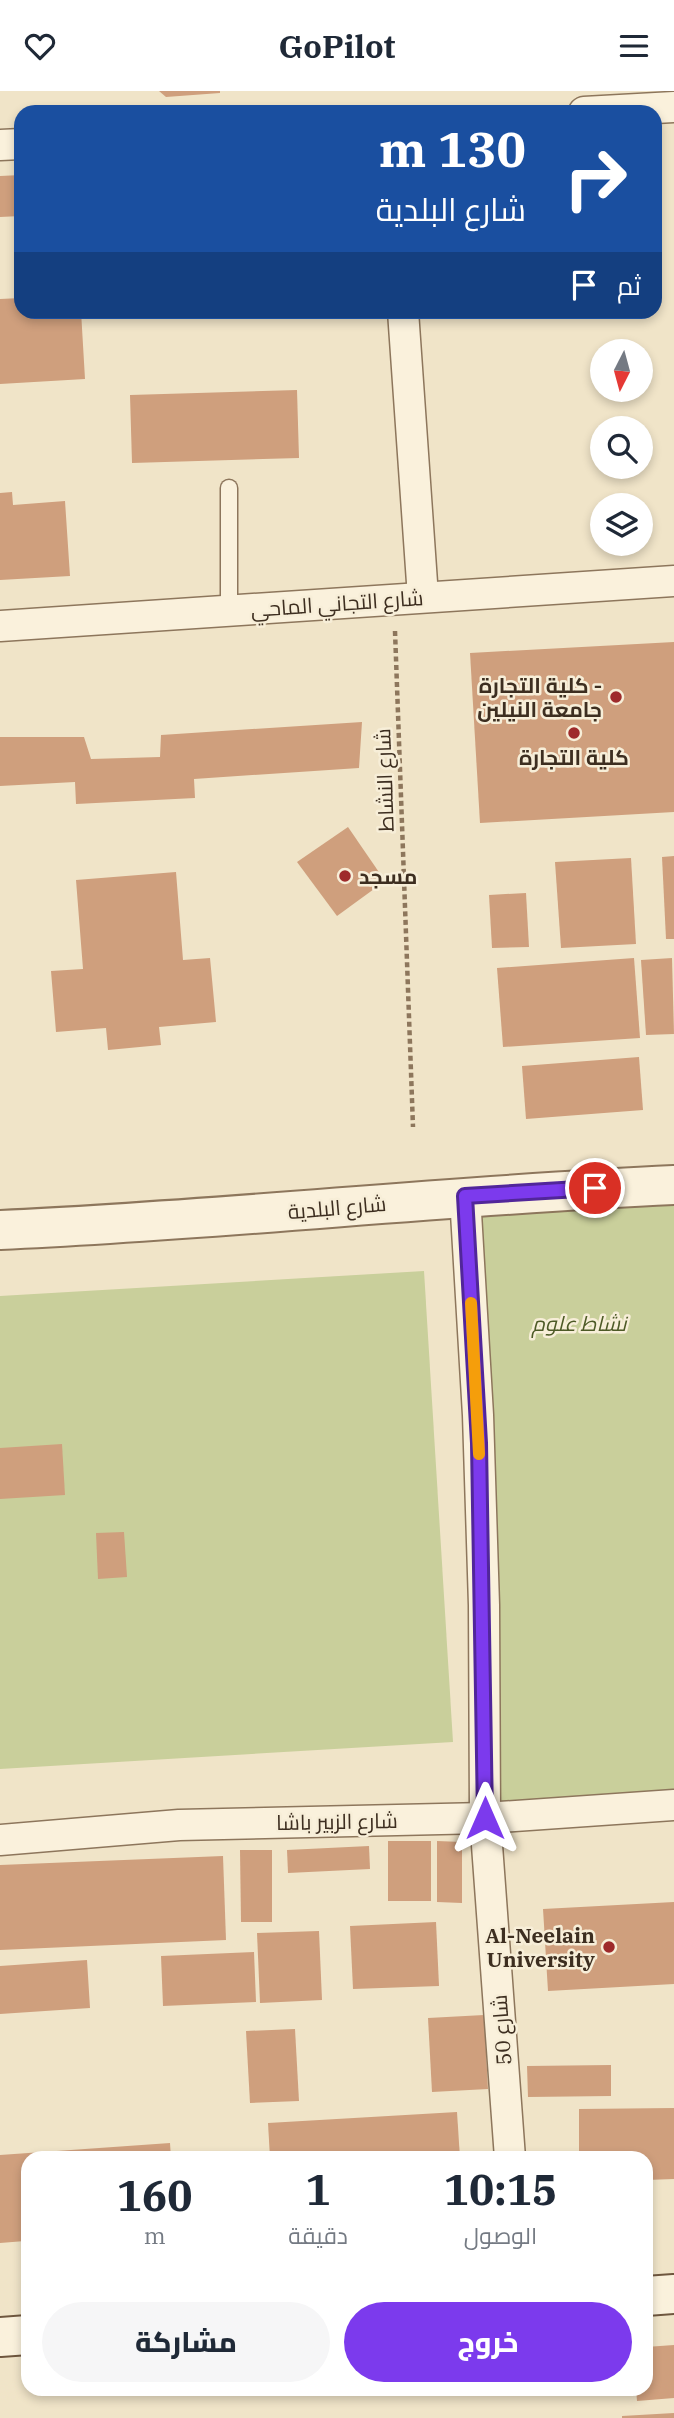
<!DOCTYPE html>
<html lang="ar">
<head>
<meta charset="utf-8">
<style>
	:root { --surface:#fff; --page:#f6f6f7; --text:#1f2937; --muted:#747a83; --accent:#7c3aed }
	body { margin:0; font-family:"IBM Plex Serif",Cairo,serif; background:var(--page); color:var(--text); direction:rtl; height:100vh; display:flex; flex-direction:column; font-size:26px; white-space:nowrap }
	* { box-sizing:border-box; margin:0 }
	p { font-size:23px; color:var(--muted) }
	.icon { flex:none; width:38px; height:38px; fill:none; stroke:currentColor; stroke-width:2; stroke-linecap:round; stroke-linejoin:round }
	.map { position:relative; flex:1; overflow:hidden; direction:ltr }
	.side { position:absolute; left:21px; top:2060px; width:632px; height:245px; display:flex; flex-direction:column; background:var(--surface); border-radius:21px; box-shadow:0 4px 10px #0003; direction:rtl }
	.side>* { flex:none }
	.hud { position:absolute; left:14px; top:14px; width:648px; height:214px; border-radius:21px; box-shadow:0 4px 10px #0003; direction:rtl; background:#1a4fa0; color:#fff; overflow:hidden }
	.needle { width:46px; rotate:186deg }
	.fabs { position:absolute; left:590px; top:248px; display:grid; gap:14px }
	.fabs a { display:grid; place-items:center; width:63px; height:63px; border-radius:50%; background:var(--surface); box-shadow:0 4px 10px #0003; font-size:35px }
	.pin { position:absolute; display:grid; place-items:center; width:60px; height:60px; color:#fff; margin:-30px; border:4px solid #fff; border-radius:50%; box-shadow:0 2px 7px #0007 }
	.me { position:absolute; width:77px; margin:-38px; rotate:0deg; stroke-linejoin:round; filter:drop-shadow(0 0 5px #0008) }
	.turn { display:flex; align-items:center; gap:24px; height:147px; padding:0 21px; font-size:32px }
	.turn .icon { width:91px; height:91px; stroke-width:2.5 }
	.turn b { display:block; font-size:49px; line-height:60px }
	.then { display:flex; align-items:center; height:66px; padding:0 21px; background:#0003; gap:14px; font-size:26px }
	.eta { display:flex; justify-content:space-evenly; align-items:center; height:119px; text-align:center }
	.eta b { font-size:42px; font-weight:800; line-height:49px }
	.button { display:flex; gap:14px; margin-top:auto; padding:14px 21px }
	.button a { flex:1; height:80px; border-radius:42px; background:var(--accent); color:#fff; font-size:28px; font-weight:800; line-height:80px; text-align:center }
	.button a+a { background:var(--page); color:var(--text) }
	header { display:flex; justify-content:space-between; align-items:center; height:91px; padding:0 21px; background:var(--surface); font-size:32px; font-weight:800 }
	.map>svg:first-child { display:block }
</style>
</head>
<body>
<header><svg class="icon" aria-label="menu" viewBox="0 0 24 24"><path d="M4 6h16M4 12h16M4 18h16"/></svg>GoPilot<svg class="icon" aria-label="heart" viewBox="0 0 24 24"><path d="M12 20l-8-8c-3-5 5-10 8-4 3-6 11-1 8 4z"/></svg></header>
<div class="map">
<svg width="674" height="2327" viewBox="0 0 674 2327">
	<rect width="100%" height="100%" fill="#f0e4c8"/>
	<!-- green -->
	<g fill="#c9cf9b">
		<polygon points="674,1108 674,1700 491,1711 481,1112"/>
		<polygon points="424,1180 453,1651 0,1678 0,1205"/>
	</g>
	<!-- building -->
	<g fill="#cf9f7d">
		<polygon points="159,0 220,0 220,2 166,6"/>
		<polygon points="21,84 21,125 0,126 0,85"/>
		<polygon points="21,207 21,220 81,220 85,288 0,293 0,208"/>
		<polygon points="297,299 299,367 132,372 130,304"/>
		<polygon points="12,401 13,414 65,410 70,485 0,489 0,402"/>
		<polygon points="674,551 674,721 480,732 470,562"/>
		<polygon points="362,631 359,677 194,688 195,707 76,713 75,691 0,695 0,646 84,646 91,668 160,666 161,644"/>
		<polygon points="348,736 385,790 337,825 297,771"/>
		<polygon points="674,765 674,848 666,848 662,766"/>
		<polygon points="631,767 636,853 561,857 555,771"/>
		<polygon points="176,781 183,869 210,867 216,931 159,936 161,954 108,959 106,937 56,941 51,880 83,878 76,789"/>
		<polygon points="526,802 529,856 492,857 489,804"/>
		<polygon points="634,867 640,947 503,956 497,877"/>
		<polygon points="672,867 674,943 646,944 641,869"/>
		<polygon points="639,966 643,1019 526,1028 522,975"/>
		<polygon points="62,1353 65,1404 0,1408 0,1357"/>
		<polygon points="124,1441 127,1486 98,1488 96,1442"/>
		<rect x="388" y="1750" width="43" height="60"/>
		<polygon points="437,1750 462,1751 462,1812 437,1811"/>
		<polygon points="369,1755 370,1778 288,1782 287,1759"/>
		<polygon points="240,1759 272,1759 272,1831 241,1831"/>
		<polygon points="223,1765 226,1849 0,1859 0,1774"/>
		<polygon points="674,1811 674,1893 548,1900 543,1818"/>
		<polygon points="436,1831 439,1895 353,1898 350,1835"/>
		<polygon points="319,1840 322,1909 260,1912 257,1842"/>
		<polygon points="254,1861 256,1911 163,1915 161,1865"/>
		<polygon points="87,1869 90,1917 0,1923 0,1875"/>
		<polygon points="484,1924 488,1998 432,2001 428,1927"/>
		<polygon points="295,1938 299,2010 250,2012 246,1940"/>
		<polygon points="611,1974 611,2005 528,2006 527,1975"/>
		<polygon points="674,2017 674,2088 646,2089 646,2067 579,2067 579,2018"/>
		<polygon points="457,2021 460,2067 270,2067 268,2032"/>
		<polygon points="170,2052 171,2067 28,2067 25,2150 0,2152 0,2064"/>
		<polygon points="674,2254 674,2307 637,2310 636,2298 646,2298 646,2256"/>
		<polygon points="674,2322 674,2327 622,2327 622,2325"/>
	</g>
	<g fill="none" stroke-linecap="round" stroke-linejoin="round">
		<!-- service casing -->
		<g stroke="#8d765c" stroke-width="19">
			<polyline id="service" points="229,519 229,397"/>
		</g>
		<!-- minor casing -->
		<g stroke="#8d765c" stroke-width="33">
			<g id="minor">
				<polyline points="584,21 674,16"/>
				<polyline points="0,54 21,53"/>
				<polyline points="403,220 423,506"/>
				<polyline points="0,535 674,490"/>
				<polyline points="465,1105 478,1324 484,1514 485,1727 510,2067"/>
				<polyline points="0,1749 179,1734 485,1727 674,1714"/>
			</g>
		</g>
		<!-- tertiary casing -->
		<g stroke="#8d765c" stroke-width="42">
			<path id="tertiary" d="M0,1139C225,1129 449,1104 674,1094"/>
		</g>
		<!-- secondary casing -->
		<g stroke="#6f573f" stroke-width="42">
			<g id="secondary">
				<polyline points="646,2205 674,2203"/>
				<polyline points="0,2246 28,2244"/>
			</g>
		</g>
		<!-- path -->
		<polyline stroke="#8d765c" stroke-width="4.5" stroke-dasharray="5 3.5" stroke-linecap="butt" points="395,540 413,1036"/>
		<!-- service -->
		<use href="#service" stroke="#faf1dc" stroke-width="16"/>
		<!-- minor -->
		<use href="#minor" stroke="#faf1dc" stroke-width="30"/>
		<!-- tertiary -->
		<use href="#tertiary" stroke="#faf1dc" stroke-width="38"/>
		<!-- secondary -->
		<use href="#secondary" stroke="#faf1dc" stroke-width="38"/>
	</g>
	<g fill="none" stroke-linecap="round" stroke-linejoin="round">
		<!-- route casing -->
		<g stroke="#51269a" stroke-width="18">
			<polyline id="route" points="485,1727 479,1352 465,1105 595,1097"/>
		</g>
		<!-- route -->
		<use href="#route" stroke="#7c3aed" stroke-width="12"/>
		<!-- slow -->
		<polyline stroke="#f59e0b" stroke-width="12" points="471,1212 479,1363"/>
	</g>
	<!-- markers -->
	<g fill="#9e2a2b" stroke="#f7eed8" stroke-width="2.5">
		<circle cx="616" cy="606" r="7"/>
		<circle cx="574" cy="642" r="7"/>
		<circle cx="345" cy="785" r="7"/>
		<circle cx="609" cy="1856" r="7"/>
	</g>
	<g text-anchor="middle" dominant-baseline="central" stroke-width="5" stroke-linejoin="round" paint-order="stroke">
		<!-- street labels -->
		<g font-size="21" fill="#3d2e20" stroke="#f7eed8">
			<text transform="translate(337 512) rotate(-4)">شارع التجاني الماحي</text>
			<text transform="translate(384 689) rotate(-92)">شارع النشاط</text>
			<text transform="translate(337 1116) rotate(-5)">شارع البلدية</text>
			<text transform="translate(337 1730) rotate(-1)">شارع الزبير باشا</text>
			<text transform="translate(501 1939) rotate(-94)">شارع 50</text>
		</g>
		<!-- poi labels -->
		<g font-size="21" font-weight="bold" fill="#3d2e20" stroke="#f7eed8" text-anchor="end">
			<text x="602" y="594">كلية التجارة -<tspan x="602" dy="24">جامعة النيلين</tspan></text>
			<text x="574" y="666" text-anchor="middle">كلية التجارة</text>
			<text x="359" y="785" text-anchor="start">مسجد</text>
			<text x="595" y="1844">Al-Neelain<tspan x="595" dy="24">University</tspan></text>
		</g>
		<!-- park labels -->
		<g font-size="21" font-style="italic" fill="#4d5a26" stroke="#f7eed8">
			<text x="579" y="1232">نشاط علوم</text>
		</g>
	</g>
</svg>
<div class="fabs">
<a><svg class="needle" viewBox="-14 -14 28 28"><path d="M0-13l5 13h-10z" fill="#e53935"/><path d="M0 13l5-13h-10z" fill="#747a83"/></svg></a>
<a><svg class="icon" aria-label="search" viewBox="0 0 24 24"><circle cx="10" cy="10" r="6"/><path d="M15 15l6 6"/></svg></a>
<a><svg class="icon" aria-label="layers" viewBox="0 0 24 24"><path d="M12 4l9 5-9 5-9-5zM3 14l9 5 9-5"/></svg></a>
</div>
<div class="pin" style="left:595px;top:1097px;background:#d93025"><svg class="icon" aria-label="arrive" viewBox="0 0 24 24"><path d="M6 21V4h12l-3 4 3 4H6"/></svg></div>
<svg class="me" style="left:485px;top:1727px" viewBox="-20 -20 40 40"><path d="M0-17L14 15 0 8-14 15z" fill="#7c3aed" stroke="#fff" stroke-width="4"/></svg>
<div class="hud">
<div class="turn"><svg class="icon" aria-label="right" viewBox="0 0 24 24"><path d="M7 20v-9h11M14 6l5 5-5 5"/></svg><div><b>130 m</b>شارع البلدية</div></div>
<div class="then">ثم<svg class="icon" aria-label="arrive" viewBox="0 0 24 24"><path d="M6 21V4h12l-3 4 3 4H6"/></svg></div>
</div>
<section class="side">
<div class="eta">
<div><b>10:15</b><p>الوصول</p></div>
<div><b>1</b><p>دقيقة</p></div>
<div><b>160</b><p>m</p></div>
</div>
<div class="button"><a>خروج</a><a>مشاركة</a></div>
</section>
</div>
</body>
</html>
